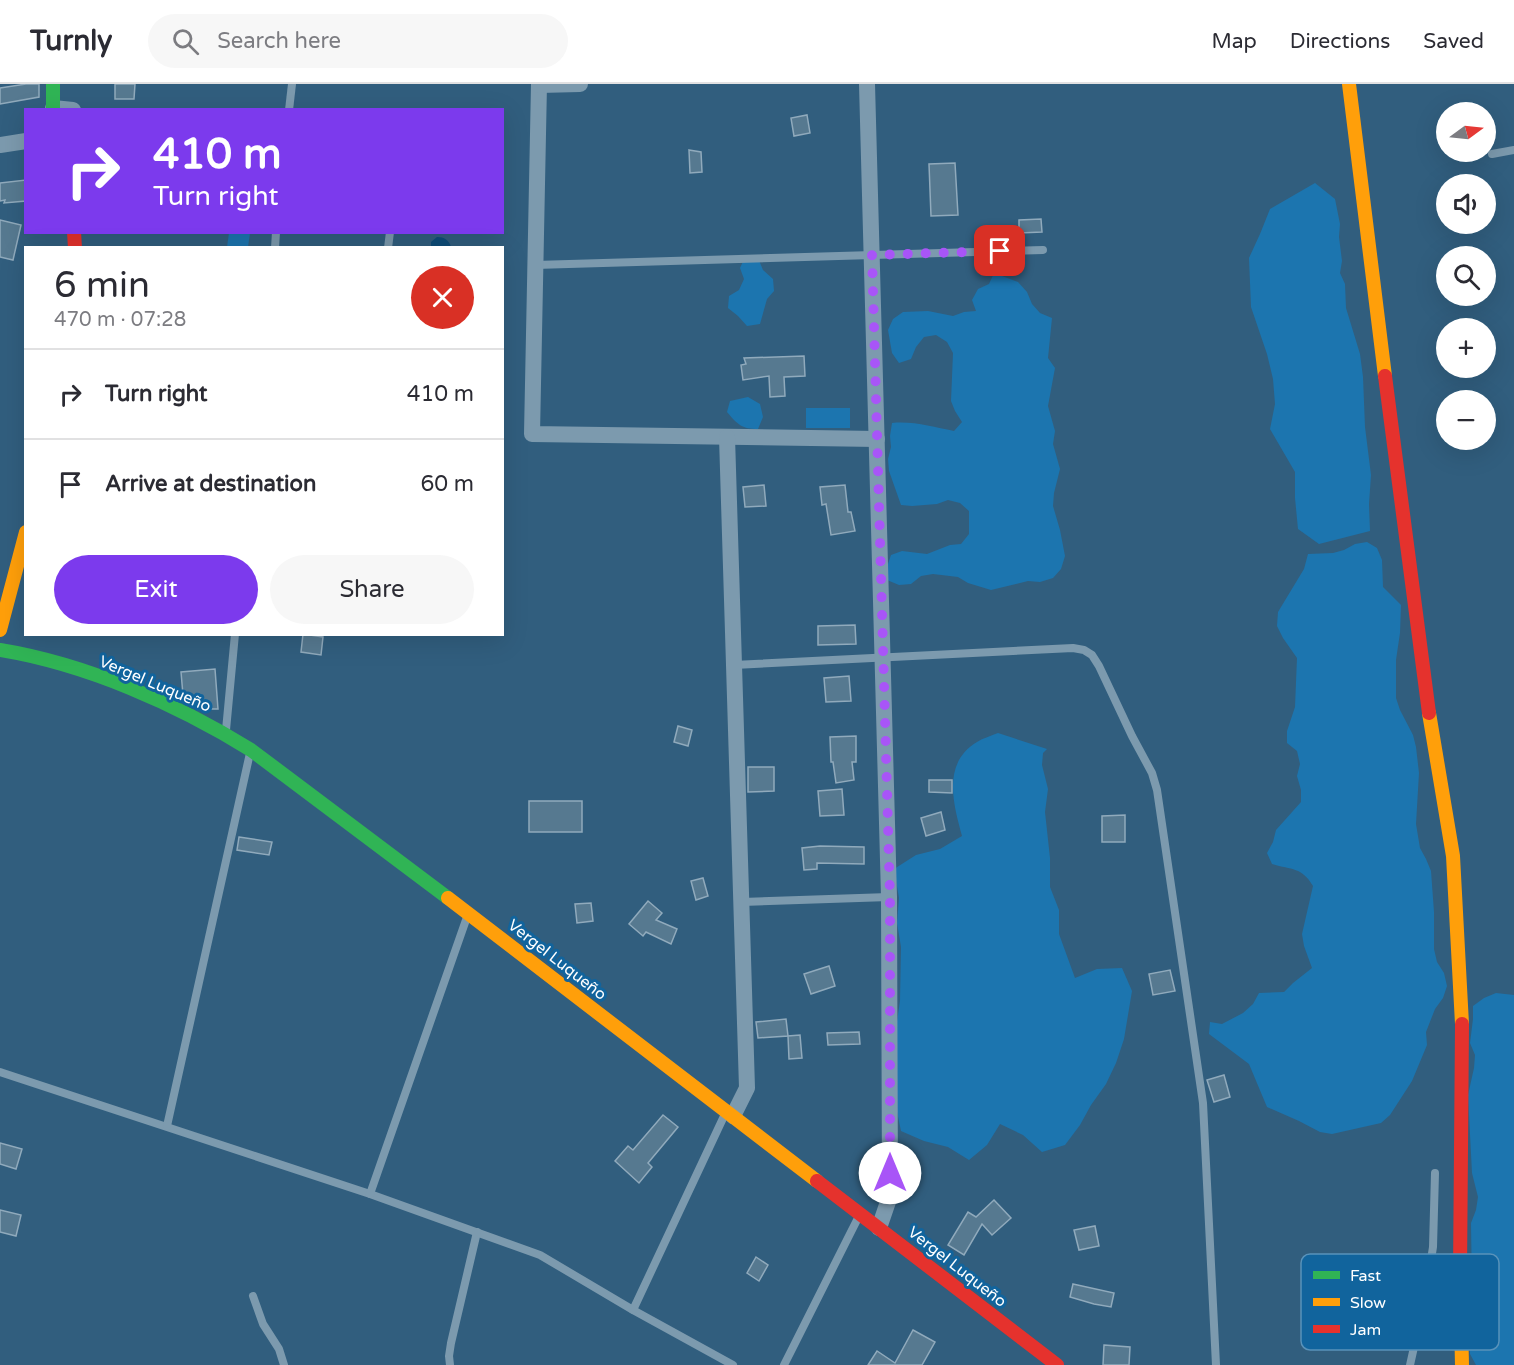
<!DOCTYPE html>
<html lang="en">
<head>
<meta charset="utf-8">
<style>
	:root { --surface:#fff; --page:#f7f7f7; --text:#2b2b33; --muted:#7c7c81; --line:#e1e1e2; --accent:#7c3aed }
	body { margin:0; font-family:"Varela Round",sans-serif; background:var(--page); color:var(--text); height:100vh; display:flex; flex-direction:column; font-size:22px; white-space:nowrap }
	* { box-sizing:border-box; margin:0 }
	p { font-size:20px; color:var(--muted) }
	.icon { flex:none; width:33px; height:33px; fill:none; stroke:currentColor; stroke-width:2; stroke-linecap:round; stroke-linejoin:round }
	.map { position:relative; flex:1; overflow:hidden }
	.drawer { position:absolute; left:24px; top:162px; width:480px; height:390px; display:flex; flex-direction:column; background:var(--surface); border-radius:0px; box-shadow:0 6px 24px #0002 }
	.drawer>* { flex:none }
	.top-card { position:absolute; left:24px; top:24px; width:480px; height:126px; border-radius:0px; box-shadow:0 6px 24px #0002; background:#7c3aed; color:#fff; overflow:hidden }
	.needle { width:39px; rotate:75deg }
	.fabs { position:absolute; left:1436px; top:18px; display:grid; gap:12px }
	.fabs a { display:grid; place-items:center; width:60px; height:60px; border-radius:50%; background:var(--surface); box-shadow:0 6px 24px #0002; font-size:30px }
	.pin { position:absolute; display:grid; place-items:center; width:51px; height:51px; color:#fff; margin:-26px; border-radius:12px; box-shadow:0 3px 9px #0006 }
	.me { position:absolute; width:66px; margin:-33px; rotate:0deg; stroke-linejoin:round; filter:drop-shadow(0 0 4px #0008) }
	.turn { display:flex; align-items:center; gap:21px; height:126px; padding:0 30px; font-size:27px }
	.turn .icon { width:78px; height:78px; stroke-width:2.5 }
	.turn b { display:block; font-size:42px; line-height:51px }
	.round { display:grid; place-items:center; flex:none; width:63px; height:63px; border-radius:32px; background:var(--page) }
	.summary { display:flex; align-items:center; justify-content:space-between; height:102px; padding:0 30px }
	h1 { font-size:36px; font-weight:600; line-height:45px }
	.button { display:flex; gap:12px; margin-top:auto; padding:12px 30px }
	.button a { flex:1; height:69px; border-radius:36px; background:var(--accent); color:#fff; font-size:24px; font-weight:600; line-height:69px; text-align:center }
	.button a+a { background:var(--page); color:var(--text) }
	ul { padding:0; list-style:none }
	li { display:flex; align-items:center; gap:18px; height:90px; padding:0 30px; border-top:2px solid var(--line) }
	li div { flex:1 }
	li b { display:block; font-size:22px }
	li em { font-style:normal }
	header { display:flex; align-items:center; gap:36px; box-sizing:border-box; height:84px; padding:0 30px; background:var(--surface); border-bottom:2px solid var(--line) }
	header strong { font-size:28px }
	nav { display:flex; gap:33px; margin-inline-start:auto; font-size:21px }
	.search { width:420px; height:54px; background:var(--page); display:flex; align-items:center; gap:15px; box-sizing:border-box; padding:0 21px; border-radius:33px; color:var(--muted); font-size:22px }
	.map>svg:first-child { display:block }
</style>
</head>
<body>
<header>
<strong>Turnly</strong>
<div class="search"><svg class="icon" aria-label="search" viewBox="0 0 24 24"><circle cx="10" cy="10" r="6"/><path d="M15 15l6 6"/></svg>Search here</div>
<nav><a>Map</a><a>Directions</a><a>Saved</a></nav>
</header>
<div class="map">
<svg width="1514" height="1281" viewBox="0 0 1514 1281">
	<rect width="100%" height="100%" fill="#315e7e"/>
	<!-- green -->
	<g fill="#1c75af">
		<polygon points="1315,99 1335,115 1340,140 1339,153 1342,177 1340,189 1345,200 1346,224 1360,270 1363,293 1365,343 1371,391 1369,420 1370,447 1319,460 1298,445 1295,414 1295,388 1270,345 1275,320 1273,295 1267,270 1251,223 1249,174 1260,150 1270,125"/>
		<polygon points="229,149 250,149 248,163 227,163"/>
		<polygon points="745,173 758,174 763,186 773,195 774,207 767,215 760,240 747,242 738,232 728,224 729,212 739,206 744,195 740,184"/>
		<path d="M994,189L1018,198L1027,208L1032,220L1040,229L1052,234L1048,274L1055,284L1048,322L1055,347L1053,360L1060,385L1054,409L1053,422L1060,446L1065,472L1061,485L1053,494L1040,498L1028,497L991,506L968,499L958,493L933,490L921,492L911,500L899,501L887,496V483L891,471L902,467L927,470L950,461L961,460L969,450V427L960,419L948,416L937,420L912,422L901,421L889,387L888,375L891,363L890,352L892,339C914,337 933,343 954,347L962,338L955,327L951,317L953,269L947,258L936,251L924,253L916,263L911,275L899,279L892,269L888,246L893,235L903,228L928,227L953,232L964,228L976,227L972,216L978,205L989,200Z"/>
		<path d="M748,313L760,320L763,333L758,345C742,345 738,341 727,328L730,317Z"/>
		<rect x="806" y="324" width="44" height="20"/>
		<path d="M1367,458L1377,464L1382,476L1383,503L1401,521L1400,549L1396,576V614L1400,626L1413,651L1416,663L1419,689L1416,740L1420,764L1426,775L1431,787L1434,828V865L1437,878L1444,889L1447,902L1443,914L1435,925L1426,948L1427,961L1412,997L1390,1031L1381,1039L1332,1050L1320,1048L1299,1037L1267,1023L1249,980L1209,950L1210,938L1222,940L1243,929L1253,920L1259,909L1284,908L1293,899L1312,884L1304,862L1302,850L1313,802C1302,783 1292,786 1272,780L1267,769L1273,758L1276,746L1301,718V706L1297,692L1300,680L1297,667L1287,659V647L1295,623L1297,574L1283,554L1277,542L1278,528L1304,485L1308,470L1333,469L1344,466L1355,460Z"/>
		<path d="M998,649L1047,665L1043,669L1042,681L1048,705L1045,728L1050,774V803L1059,826V850L1075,894L1097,885L1122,884L1132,907L1124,955L1116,979L1106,1000L1091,1021L1080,1041L1065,1061L1042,1068L1023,1051L1000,1040L987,1061L969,1076L948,1063L924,1057L901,1047L896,1023V944L900,917L901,863L897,839L899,814L894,785L916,771L940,765L962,752C953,719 942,679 977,658C983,654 991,652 998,649Z"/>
		<polygon points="1496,909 1514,911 1514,1281 1476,1281 1470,1270 1467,1218 1472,1205 1471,1139 1476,1126 1478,1113 1472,1089 1468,1011 1474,984 1475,971 1470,959 1473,935 1473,922 1484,914"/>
	</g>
	<!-- water -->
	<path fill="#0e4d79" d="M437,153C444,153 449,156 451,163H431V158Z"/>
	<!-- building -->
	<g fill="#567990" stroke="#90aabc" stroke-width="1.5">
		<polygon points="26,0 39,0 39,13 0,20 0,4"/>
		<polygon points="115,0 135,0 134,15 115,15"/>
		<polygon points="807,31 810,49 794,52 791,34"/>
		<polygon points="689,66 701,68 702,88 690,89"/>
		<polygon points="955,79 958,131 931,132 929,80"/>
		<polygon points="26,96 26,117 4,119 5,116 0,117 0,99"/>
		<polygon points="1041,135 1042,148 1019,149 1019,136"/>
		<polygon points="0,136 21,141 13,176 0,173"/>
		<polygon points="804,272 805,292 784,293 785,312 770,313 769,292 743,296 741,281 746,280 744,274"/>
		<polygon points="764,401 766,422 745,423 743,403"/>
		<polygon points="845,401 848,428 851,428 855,447 831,451 826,420 822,421 820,403"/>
		<polygon points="855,541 856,560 818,561 818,542"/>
		<polygon points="303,550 323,553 321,571 301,568"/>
		<polygon points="215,585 218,625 211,625 183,611 181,588"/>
		<polygon points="849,592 851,617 826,618 824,594"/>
		<polygon points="678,642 692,646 688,662 674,658"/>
		<polygon points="856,652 856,678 852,678 854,696 836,699 833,678 831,678 830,653"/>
		<polygon points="748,683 774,683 774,707 748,708"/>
		<polygon points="929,696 952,696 952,709 929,708"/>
		<polygon points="842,705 844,731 820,732 818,707"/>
		<rect x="529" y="717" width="53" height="31"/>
		<polygon points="941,728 945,746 926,752 921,734"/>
		<polygon points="1125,731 1125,758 1102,758 1102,732"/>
		<polygon points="239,753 272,758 269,771 237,766"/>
		<polygon points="820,762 864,763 864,780 817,779 817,785 804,786 802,764"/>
		<polygon points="703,794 708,812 696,816 691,797"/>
		<polygon points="648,817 662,829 656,836 677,845 671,860 646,848 643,852 629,840"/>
		<polygon points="591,819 593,837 577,839 575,820"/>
		<polygon points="829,882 835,902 811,910 804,890"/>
		<polygon points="1170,886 1175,907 1153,911 1149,890"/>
		<polygon points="786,935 788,952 758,954 756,938"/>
		<polygon points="859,948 860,960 828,961 827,949"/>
		<polygon points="800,951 802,974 789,975 788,952"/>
		<polygon points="1224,991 1230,1013 1214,1018 1207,996"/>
		<polygon points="663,1031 678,1043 648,1079 652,1083 639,1099 615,1077 628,1062 633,1066"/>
		<polygon points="0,1059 22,1065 16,1085 0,1080"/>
		<polygon points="994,1116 1011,1134 992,1151 982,1140 964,1171 948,1161 968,1128 976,1133"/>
		<polygon points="0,1126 21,1131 16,1152 0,1148"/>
		<polygon points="1095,1142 1099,1162 1079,1166 1074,1146"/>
		<polygon points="756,1173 768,1181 759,1197 747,1189"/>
		<polygon points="1073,1200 1114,1209 1111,1223 1094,1220 1070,1213"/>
		<polygon points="913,1246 935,1258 922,1281 868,1281 877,1267 895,1279"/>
		<polygon points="1104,1261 1130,1263 1129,1281 1103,1281"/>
	</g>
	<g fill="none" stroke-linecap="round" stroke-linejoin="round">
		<!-- lane -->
		<g stroke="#7c9aae" stroke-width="8">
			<polyline points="289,26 292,0"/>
			<polyline points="1492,70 1514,66"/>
			<polyline points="275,164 276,148"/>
			<polyline points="388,164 390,148"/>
			<polyline points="535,181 1043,166"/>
			<polyline points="734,581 1073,564 1084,566 1092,571 1099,582 1132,652 1152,689 1157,706 1203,1019 1216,1281"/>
			<polyline points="226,646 235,550"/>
			<polyline points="742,818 889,813"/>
			<polyline points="0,988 370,1110 540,1171 633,1226 733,1281"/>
			<polyline points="167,1042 250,669"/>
			<polyline points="370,1110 467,833"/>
			<polyline points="253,1212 263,1240 279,1265 284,1281"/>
			<polyline points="633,1226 725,1030"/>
			<polyline points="450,1281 449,1272 451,1259 477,1148"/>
			<polyline points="784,1281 859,1132"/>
			<polyline points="1410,1281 1425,1214 1433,1163 1435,1089"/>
		</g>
		<!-- street -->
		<g stroke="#7c9aae" stroke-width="16">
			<polyline points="539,0 532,350 877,355"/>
			<polyline points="867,0 889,813 890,1112 879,1144"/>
			<polyline points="539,1 580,0"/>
			<polyline points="53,24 73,26"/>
			<polyline points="0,61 26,57"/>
			<polyline points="727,353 747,1004 733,1032"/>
		</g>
		<!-- fast -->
		<g stroke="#30b455" stroke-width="14">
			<polyline points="53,0 53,26"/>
			<path d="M0,566C86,580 177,620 251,666L448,814"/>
		</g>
		<!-- slow -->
		<g stroke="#ff9f0a" stroke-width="14">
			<polyline points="1349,0 1385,292"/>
			<polyline points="0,546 26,448"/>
			<polyline points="1429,629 1453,772 1462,940"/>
			<polyline points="448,814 817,1097"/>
			<polyline points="1460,1191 1462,1281"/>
		</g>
		<!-- jam -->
		<g stroke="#e5322d" stroke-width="14">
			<polyline points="74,148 75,164"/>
			<polyline points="1385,292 1429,629"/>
			<polyline points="817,1097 1057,1281"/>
			<polyline points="1460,1191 1462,940"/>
		</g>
	</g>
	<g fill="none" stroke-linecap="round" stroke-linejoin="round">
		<!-- route -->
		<polyline stroke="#a855f7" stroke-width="10" stroke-dasharray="0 18" points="890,1089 890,813 872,171 1000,167"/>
	</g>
	<g text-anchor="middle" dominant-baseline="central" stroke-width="6" stroke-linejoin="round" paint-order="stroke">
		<!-- street labels -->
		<g font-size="16" fill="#fff" stroke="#11649d">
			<text transform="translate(155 600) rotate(23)">Vergel Luqueño</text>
			<text transform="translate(557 876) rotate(38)">Vergel Luqueño</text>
			<text transform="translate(957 1183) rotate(38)">Vergel Luqueño</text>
		</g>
	</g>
	<!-- legend -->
	<rect x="1301" y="1170" width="198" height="96" rx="9" fill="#11649d" stroke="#5892ba" stroke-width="1.5"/>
	<rect x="1313" y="1187" width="27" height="8" fill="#30b455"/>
	<rect x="1313" y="1214" width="27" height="8" fill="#ff9f0a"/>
	<rect x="1313" y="1241" width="27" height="8" fill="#e5322d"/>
	<g font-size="16" fill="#fff">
		<text x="1350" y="1197">Fast</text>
		<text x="1350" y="1224">Slow</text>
		<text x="1350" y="1251">Jam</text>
	</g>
</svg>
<div class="fabs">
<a><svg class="needle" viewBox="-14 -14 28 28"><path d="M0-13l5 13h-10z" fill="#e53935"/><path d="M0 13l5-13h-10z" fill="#7c7c81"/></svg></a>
<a><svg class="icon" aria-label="sound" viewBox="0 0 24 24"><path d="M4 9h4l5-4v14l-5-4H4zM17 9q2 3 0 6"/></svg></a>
<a><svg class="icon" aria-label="search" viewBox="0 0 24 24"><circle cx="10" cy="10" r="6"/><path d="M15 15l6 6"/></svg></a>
<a>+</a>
<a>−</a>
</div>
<div class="pin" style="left:1000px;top:167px;background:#d93025"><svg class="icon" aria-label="arrive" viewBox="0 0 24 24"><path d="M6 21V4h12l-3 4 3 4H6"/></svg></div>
<svg class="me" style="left:890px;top:1089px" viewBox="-20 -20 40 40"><circle r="19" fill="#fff"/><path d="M0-13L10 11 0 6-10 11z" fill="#a855f7"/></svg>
<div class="top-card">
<div class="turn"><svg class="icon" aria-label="right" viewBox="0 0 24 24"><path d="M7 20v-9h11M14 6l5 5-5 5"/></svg><div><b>410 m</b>Turn right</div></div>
</div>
<section class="drawer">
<div class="summary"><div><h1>6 min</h1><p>470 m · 07:28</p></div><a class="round" style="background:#d93025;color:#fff"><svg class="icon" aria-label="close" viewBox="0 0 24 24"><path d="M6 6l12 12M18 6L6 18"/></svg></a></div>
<ul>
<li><svg class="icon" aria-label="right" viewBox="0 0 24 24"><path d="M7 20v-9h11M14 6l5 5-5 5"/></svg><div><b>Turn right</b></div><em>410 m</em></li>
<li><svg class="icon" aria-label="arrive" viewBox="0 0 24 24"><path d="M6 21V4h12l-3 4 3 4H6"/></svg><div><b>Arrive at destination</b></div><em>60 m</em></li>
</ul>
<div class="button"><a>Exit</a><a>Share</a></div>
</section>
</div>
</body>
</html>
